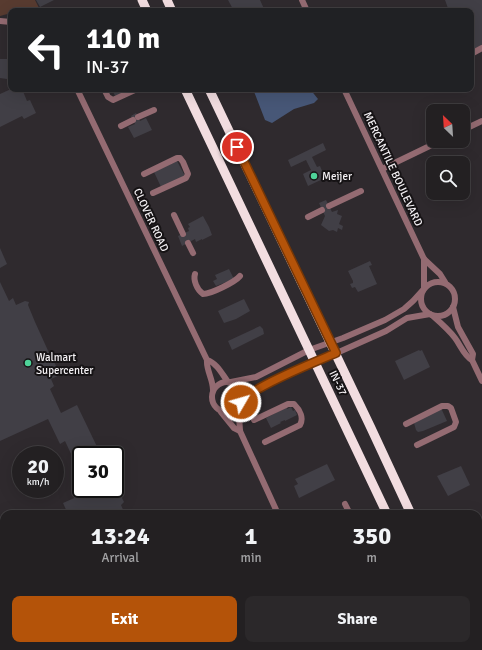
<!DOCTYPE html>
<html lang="en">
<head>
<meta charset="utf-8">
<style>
	:root { --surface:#232022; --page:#2b282a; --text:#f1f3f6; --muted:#a3a3a5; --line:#403e40; --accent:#b45309 }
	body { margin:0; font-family:Signika,sans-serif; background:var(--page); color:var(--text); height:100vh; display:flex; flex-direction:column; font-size:15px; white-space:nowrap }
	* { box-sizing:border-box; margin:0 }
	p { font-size:13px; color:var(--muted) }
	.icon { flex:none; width:22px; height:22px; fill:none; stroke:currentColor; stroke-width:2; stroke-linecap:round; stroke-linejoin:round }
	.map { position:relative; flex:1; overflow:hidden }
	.drawer { position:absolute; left:0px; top:510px; width:482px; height:140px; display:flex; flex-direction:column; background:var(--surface); border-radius:12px 12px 0 0; box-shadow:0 4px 16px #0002,0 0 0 1px var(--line) }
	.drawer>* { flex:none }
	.banner { position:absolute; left:8px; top:8px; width:466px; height:84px; border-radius:8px; box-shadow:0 4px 16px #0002,0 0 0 1px var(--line); background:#202124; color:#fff; overflow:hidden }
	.needle { width:26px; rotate:335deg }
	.fabs { position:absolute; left:426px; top:104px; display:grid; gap:8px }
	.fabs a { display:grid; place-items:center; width:44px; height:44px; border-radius:8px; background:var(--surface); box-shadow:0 4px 16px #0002,0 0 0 1px var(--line); font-size:20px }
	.speed { position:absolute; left:12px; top:446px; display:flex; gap:8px; font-size:20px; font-weight:700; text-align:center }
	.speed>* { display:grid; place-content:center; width:52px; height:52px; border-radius:50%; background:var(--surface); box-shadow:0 4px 16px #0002,0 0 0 1px var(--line); line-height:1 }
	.speed small { font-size:10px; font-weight:400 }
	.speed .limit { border:2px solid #111; border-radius:6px; background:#fff; color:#111 }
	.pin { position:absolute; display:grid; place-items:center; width:34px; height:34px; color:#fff; margin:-17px; border:2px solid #fff; border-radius:50%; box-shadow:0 1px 4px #0007 }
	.me { position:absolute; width:44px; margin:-22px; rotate:52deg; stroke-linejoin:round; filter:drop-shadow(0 0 3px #0008) }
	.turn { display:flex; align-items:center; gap:14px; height:84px; padding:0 12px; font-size:18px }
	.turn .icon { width:52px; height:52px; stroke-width:2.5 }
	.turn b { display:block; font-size:28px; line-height:34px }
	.eta { display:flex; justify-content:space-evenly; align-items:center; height:68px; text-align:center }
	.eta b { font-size:24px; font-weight:800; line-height:28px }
	.action { display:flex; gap:8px; margin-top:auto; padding:8px 12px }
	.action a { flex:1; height:46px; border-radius:8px; background:var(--accent); color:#fff; font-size:16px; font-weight:800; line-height:46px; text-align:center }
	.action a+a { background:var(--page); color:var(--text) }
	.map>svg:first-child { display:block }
</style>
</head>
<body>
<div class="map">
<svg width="482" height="650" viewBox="0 0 482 650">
	<rect width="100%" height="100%" fill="#2f2a2e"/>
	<!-- green -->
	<polygon fill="#583b30" points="0,0 35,0 39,8 23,11 11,11 11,13 0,16"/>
	<!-- water -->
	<polygon fill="#475777" points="253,89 310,89 318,99 314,103 294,109 272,123 265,120"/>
	<!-- building -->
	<g fill="#413f46">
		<polygon points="36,0 54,0 40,7"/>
		<polygon points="228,0 260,0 265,11 234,11"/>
		<polygon points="445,0 482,0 482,45 472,50 471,47 471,11 449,11"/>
		<polygon points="0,59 11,59 11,77 7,79 0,78"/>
		<polygon points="11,89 22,89 27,101 30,100 36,113 24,119 22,116 0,127 0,94"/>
		<polygon points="112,89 134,89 115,96"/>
		<polygon points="136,113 140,121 146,118 152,130 134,138 128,127 135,124 131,116"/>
		<polygon points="323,143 326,150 312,157 317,167 320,166 325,178 308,186 303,174 311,170 306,160 291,167 288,160"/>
		<polygon points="177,161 185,176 161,187 154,172"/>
		<polygon points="326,200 332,212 338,210 337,214 342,216 339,224 343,226 342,230 338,228 337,232 333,230 329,231 321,225 325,216 319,203"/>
		<polygon points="203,216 209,227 212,235 202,240 202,239 196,242 195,239 182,246 178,236 189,231 188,228 190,227 188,224"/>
		<polygon points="0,248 7,264 0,268"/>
		<polygon points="370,261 372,265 369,266 377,284 358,292 355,287 352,288 350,284 353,283 353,281 348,271"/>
		<polygon points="229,269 234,279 216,286 213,281 217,279 215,275"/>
		<polygon points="0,282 9,301 13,298 16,305 25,301 29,302 28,305 35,322 50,355 59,371 61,372 60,375 51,379 54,386 50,389 61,413 77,405 101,455 81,455 81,475 65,441 60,444 48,419 0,441"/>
		<polygon points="244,299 250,311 236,319 224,323 218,311"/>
		<polygon points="260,326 263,329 264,334 232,350 228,341"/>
		<polygon points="419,350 420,351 422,350 430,367 404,380 395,361"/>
		<polygon points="287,407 287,409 291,407 293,411 295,410 297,415 285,421 285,420 280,422 281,423 271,428 266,418"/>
		<polygon points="441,408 447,421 423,431 418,432 416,430 414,423"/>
		<polygon points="327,464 335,480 299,498 294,486 298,484 295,479"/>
		<polygon points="461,466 470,485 448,496 437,476"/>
		<polygon points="81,489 118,490 124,502 121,505 125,514 68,514 63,503 81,495 80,493 82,491"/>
	</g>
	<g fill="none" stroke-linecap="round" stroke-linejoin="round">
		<!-- path -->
		<g stroke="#878386" stroke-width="1" stroke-dasharray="1 3" stroke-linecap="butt">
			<polyline points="478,613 482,609"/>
			<polyline points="478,638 480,650"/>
			<polyline points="420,646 422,650"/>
		</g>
		<!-- minor -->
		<g stroke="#946b72" stroke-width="6">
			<polyline points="302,0 307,11"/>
			<polyline points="0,21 11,22"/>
			<polyline points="471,54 482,48"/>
			<path d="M77,89L207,360C206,370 213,379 213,390"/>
			<polyline points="104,89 108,97 113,100 137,89"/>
			<polyline points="344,89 424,259 440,274 445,282"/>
			<polyline points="138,117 154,110"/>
			<polyline points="121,126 133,120"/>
			<polyline points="463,130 482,121"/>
			<polyline points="382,169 440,141"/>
			<polyline points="144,174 177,158 180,158 183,162 188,174 186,178 153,193"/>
			<polyline points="329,206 361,191"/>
			<polyline points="174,215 183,234"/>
			<polyline points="308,217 322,210"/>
			<polyline points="188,243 193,253"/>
			<path d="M195,274C193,280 197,290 203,294C211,294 235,282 240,276"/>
			<circle cx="438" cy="299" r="17"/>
			<polyline points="424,288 424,259"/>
			<polyline points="453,307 458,327 473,354 472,360 482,381"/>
			<path d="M433,316C441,323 449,330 455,338C461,346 464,356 472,360"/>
			<path d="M207,360C217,363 222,374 228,382"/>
			<circle cx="227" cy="397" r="15"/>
			<polyline points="231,382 256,377 309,350 343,338 385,320 404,309 413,301 423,290"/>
			<polyline points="242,401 267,384 386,331 407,318 430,314"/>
			<polyline points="241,402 239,415 240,431 278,514"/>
			<polyline points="221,412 234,428 240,431"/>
			<path d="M254,420L288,404H294C300,410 304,418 300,425L265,442"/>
			<polyline points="406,424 442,406 448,406 451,408 456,422 454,427 417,445"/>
			<polyline points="345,504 350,514"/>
			<polyline points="282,650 300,646"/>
			<polyline points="396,650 402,649 402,650"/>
		</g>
		<!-- highway -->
		<g stroke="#f2dde0" stroke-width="9">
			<polyline points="142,0 147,11"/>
			<polyline points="167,0 172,11"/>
			<polyline points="185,89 387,514"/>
			<polyline points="209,89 371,428 411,514"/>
			<polyline points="441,646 442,650"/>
			<polyline points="464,646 465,650"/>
		</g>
	</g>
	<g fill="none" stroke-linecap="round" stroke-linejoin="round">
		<!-- route casing -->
		<g stroke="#753606" stroke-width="10">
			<path id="route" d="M237,147L336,353C315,362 252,387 241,402"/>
		</g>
		<!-- route -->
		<use href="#route" stroke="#b45309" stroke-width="7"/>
	</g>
	<!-- markers -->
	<g fill="#4ed399" stroke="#161315" stroke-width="1.5">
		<circle cx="314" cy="176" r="4"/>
		<circle cx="28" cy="363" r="4"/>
	</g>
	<g text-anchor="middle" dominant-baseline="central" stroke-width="4" stroke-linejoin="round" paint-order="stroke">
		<!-- street labels -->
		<g font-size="11" fill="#f6f3f6" stroke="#161315">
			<text transform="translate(393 169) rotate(65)">MERCANTILE BOULEVARD</text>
			<text transform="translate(151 220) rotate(65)">CLOVER ROAD</text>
			<text transform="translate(338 383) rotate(64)">IN-37</text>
		</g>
		<!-- poi labels -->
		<g font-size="11" fill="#f6f3f6" stroke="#161315" text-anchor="start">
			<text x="322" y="176">Meijer</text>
			<text x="36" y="357">Walmart<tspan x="36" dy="13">Supercenter</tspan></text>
		</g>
	</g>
</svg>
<div class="fabs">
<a><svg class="needle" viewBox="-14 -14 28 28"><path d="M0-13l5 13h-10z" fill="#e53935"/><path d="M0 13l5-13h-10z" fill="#a3a3a5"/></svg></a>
<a><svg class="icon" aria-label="search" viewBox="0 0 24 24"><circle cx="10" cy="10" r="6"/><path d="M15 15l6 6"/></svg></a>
</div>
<div class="speed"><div>20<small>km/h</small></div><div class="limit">30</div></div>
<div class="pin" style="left:237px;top:147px;background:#d93025"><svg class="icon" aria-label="arrive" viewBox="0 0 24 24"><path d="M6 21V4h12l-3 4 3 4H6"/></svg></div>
<svg class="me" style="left:241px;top:402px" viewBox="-20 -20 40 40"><circle r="17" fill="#b45309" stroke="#fff" stroke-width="3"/><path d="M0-11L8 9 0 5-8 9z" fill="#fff"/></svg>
<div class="banner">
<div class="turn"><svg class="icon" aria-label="left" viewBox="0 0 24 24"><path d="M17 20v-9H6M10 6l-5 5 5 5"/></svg><div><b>110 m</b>IN-37</div></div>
</div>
<section class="drawer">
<div class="eta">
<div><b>13:24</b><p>Arrival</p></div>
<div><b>1</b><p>min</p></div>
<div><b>350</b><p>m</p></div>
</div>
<div class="action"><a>Exit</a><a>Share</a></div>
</section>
</div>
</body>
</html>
